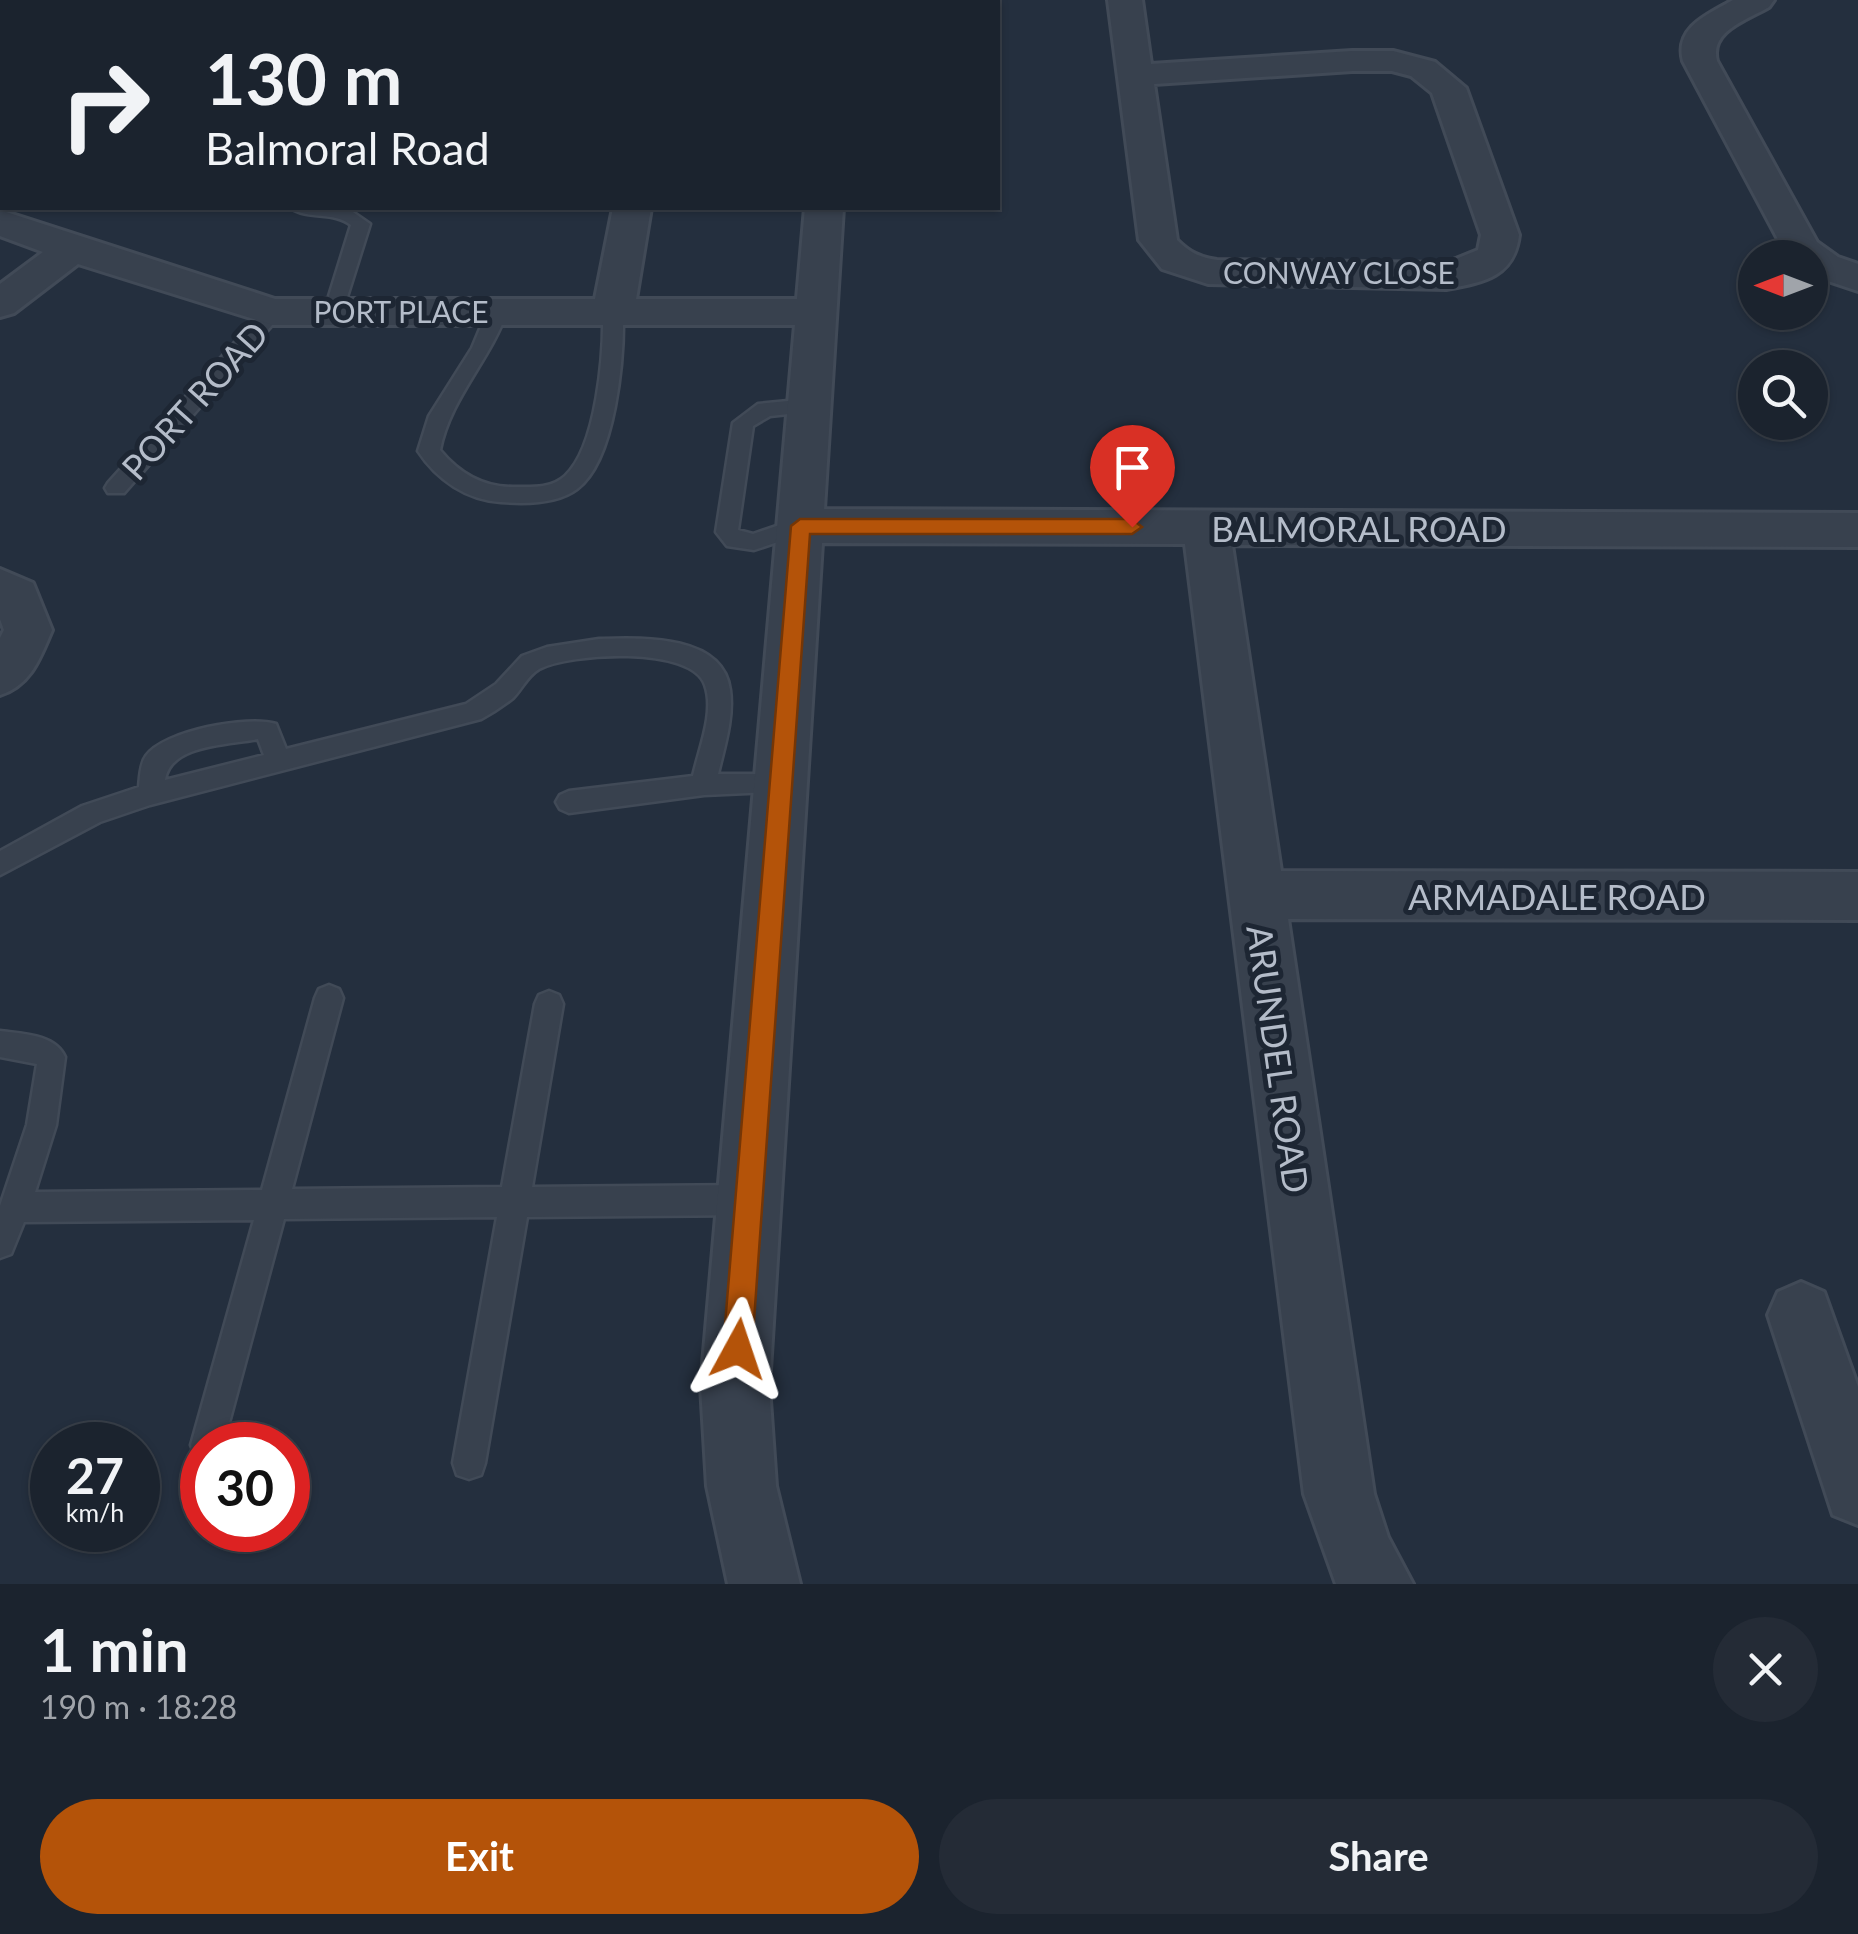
<!DOCTYPE html>
<html lang="en">
<head>
<meta charset="utf-8">
<style>
	:root { --surface:#1b232e; --page:#242b36; --text:#f1f3f6; --muted:#a0a4aa; --line:#39404a; --accent:#b45309 }
	body { margin:0; font-family:Lato,sans-serif; background:var(--page); color:var(--text); height:100vh; display:flex; flex-direction:column; font-size:38px; white-space:nowrap }
	* { box-sizing:border-box; margin:0 }
	p { font-size:32px; color:var(--muted) }
	.icon { flex:none; width:55px; height:55px; fill:none; stroke:currentColor; stroke-width:2; stroke-linecap:round; stroke-linejoin:round }
	.map { position:relative; height:1584px; overflow:hidden }
	.side { display:flex; flex-direction:column; background:var(--surface); flex:1 }
	.side>* { flex:none }
	.guide { position:absolute; left:0px; top:0px; width:1000px; height:210px; box-shadow:0 2px 8px #0004,0 0 0 2px var(--line); background:#1b232e; color:var(--text); overflow:hidden }
	.needle { width:65px; rotate:270deg }
	.tools { position:absolute; left:1738px; top:240px; display:grid; gap:20px }
	.tools a { display:grid; place-items:center; width:90px; height:90px; border-radius:50%; background:var(--surface); box-shadow:0 2px 8px #0004,0 0 0 2px var(--line); font-size:50px }
	.speed { position:absolute; left:30px; top:1422px; display:flex; gap:20px; font-size:50px; font-weight:700; text-align:center }
	.speed>* { display:grid; place-content:center; width:130px; height:130px; border-radius:50%; background:var(--surface); box-shadow:0 2px 8px #0004,0 0 0 2px var(--line); line-height:1 }
	.speed small { font-size:25px; font-weight:400 }
	.speed .limit { border:15px solid #d22; background:#fff; color:#111 }
	.pin { position:absolute; display:grid; place-items:center; width:85px; height:85px; color:#fff; margin:-102px -42px; border-radius:50% 50% 50% 0; rotate:-45deg; box-shadow:0 0 10px #0007 }
	.pin .icon { rotate:45deg }
	.me { position:absolute; width:110px; margin:-55px; rotate:5deg; stroke-linejoin:round; filter:drop-shadow(0 0 8px #0008) }
	.turn { display:flex; align-items:center; gap:35px; height:210px; padding:0 40px; font-size:45px }
	.turn .icon { width:130px; height:130px; stroke-width:2.5 }
	.turn b { display:block; font-size:70px; line-height:85px }
	.round { display:grid; place-items:center; flex:none; width:105px; height:105px; border-radius:52px; background:var(--page) }
	.summary { display:flex; align-items:center; justify-content:space-between; height:170px; padding:0 40px }
	h1 { font-size:60px; font-weight:700; line-height:75px }
	.action { display:flex; gap:20px; margin-top:auto; padding:20px 40px }
	.action a { flex:1; height:115px; border-radius:60px; background:var(--accent); color:#fff; font-size:40px; font-weight:700; line-height:115px; text-align:center }
	.action a+a { background:var(--page); color:var(--text) }
	.map>svg:first-child { display:block }
</style>
</head>
<body>
<div class="map">
<svg width="1858" height="1584" viewBox="0 0 1858 1584">
	<rect width="100%" height="100%" fill="#242f3e"/>
	<g fill="none" stroke-linecap="round" stroke-linejoin="round">
		<!-- service casing -->
		<g stroke="#414a57" stroke-width="5">
			<g id="service">
				<path d="M291,208H347L370,224L342,313L335,315L325,309L351,225C334,211 308,220 291,208Z"/>
				<polygon points="273,306 283,312 280,316 124,493 108,493 105,488 108,483 266,308"/>
				<path d="M497,306L507,312C489,361 450,399 440,450C459,473 482,487 513,487C530,487 551,489 565,476C597,447 604,353 603,312L613,306L623,312C624,357 616,460 577,489C557,504 525,504 501,502C467,500 437,480 418,451L429,416L472,348L487,312Z"/>
				<polygon points="809,399 816,401 816,411 770,416 753,426 738,530 753,534 800,518 811,526 808,532 754,550 727,546 716,532 733,423 758,404"/>
				<path d="M599,639C641,638 723,634 730,690C734,718 724,748 718,774H780L789,777L792,784L789,791L704,795L569,813L560,809L556,802L560,795L569,791L693,776C699,749 715,712 705,685C692,645 569,653 539,669C527,676 522,689 513,698C503,706 492,713 481,719L150,805L100,822L0,875V851L82,806L139,787C140,778 140,764 146,756C163,731 248,715 276,724L286,749L466,704L496,684L522,656L547,647ZM258,739L264,755L165,780C170,744 228,745 258,739Z"/>
				<path d="M329,985L339,989L343,998L292,1189L502,1187L535,1004L539,995L549,991L559,995L563,1004L532,1187L750,1185L761,1189L765,1200L761,1211L750,1215L527,1217L485,1463L481,1475L469,1479L457,1475L453,1463L497,1217L284,1219L223,1445H202V1490L199,1492L187,1487L182,1475L193,1450L191,1445L254,1220L24,1222L11,1254L0,1258V1206L27,1125L37,1064L0,1057V1031C22,1034 55,1034 65,1057L56,1125L35,1192L262,1190L315,998L319,989Z"/>
			</g>
		</g>
		<!-- minor casing -->
		<g stroke="#414a57" stroke-width="6">
			<g id="minor">
				<polygon points="823,0 857,0 857,2 824,2"/>
				<path d="M1108,0H1142L1151,64L1352,51H1393L1435,62L1466,88L1519,235C1514,277 1484,282 1446,289L1208,284L1162,269L1139,240ZM1352,71H1392L1411,76L1432,93L1481,235L1478,250L1446,263L1217,260C1200,258 1189,252 1177,240L1154,84Z"/>
				<path d="M1733,0H1774L1769,7C1747,20 1709,31 1717,61L1817,242L1838,257L1858,264V291L1810,275V258H1788L1683,61C1674,27 1709,14 1733,0Z"/>
				<polygon points="613,208 651,208 636,299 797,299 805,208 843,208 824,509 1858,513 1858,547 1232,545 1281,871 1858,872 1858,920 1288,919 1374,1494 1388,1537 1413,1584 1336,1584 1304,1494 1185,544 822,543 769,1386 776,1486 800,1584 728,1584 707,1486 701,1386 795,325 273,325 78,264 14,313 0,317 0,284 43,252 0,236 0,210 275,299 595,299"/>
				<path d="M0,569L33,583L52,630C40,658 31,685 0,695V638L4,630L0,619Z"/>
				<polygon points="1801,1282 1824,1292 1858,1387 1858,1525 1833,1515 1768,1315 1778,1292"/>
			</g>
		</g>
		<!-- service -->
		<use href="#service" fill="#38414e" fill-rule="evenodd"/>
		<!-- minor -->
		<use href="#minor" fill="#38414e" fill-rule="evenodd"/>
	</g>
	<!-- route -->
	<polygon fill="#b45309" stroke="#753606" stroke-width="2.5" points="800,519 1132,519 1142,527 1132,534 810,534 752,1349 748,1359 738,1363 728,1359 723,1349 791,526"/>
	<g text-anchor="middle" dominant-baseline="central" stroke-width="10" stroke-linejoin="round" paint-order="stroke">
		<!-- far-street labels -->
		<g font-size="30" fill="#b4bcc9" stroke="#1d2633">
			<text x="1339" y="272">CONWAY CLOSE</text>
			<text x="401" y="311">PORT PLACE</text>
		</g>
		<!-- street labels -->
		<g font-size="35" fill="#b4bcc9" stroke="#1d2633">
			<text transform="translate(194 400) rotate(-48)">PORT ROAD</text>
			<text x="1359" y="528">BALMORAL ROAD</text>
			<text x="1557" y="896">ARMADALE ROAD</text>
			<text transform="translate(1279 1059) rotate(82)">ARUNDEL ROAD</text>
		</g>
	</g>
</svg>
<div class="tools">
<a><svg class="needle" viewBox="-14 -14 28 28"><path d="M0-13l5 13h-10z" fill="#e53935"/><path d="M0 13l5-13h-10z" fill="#a0a4aa"/></svg></a>
<a><svg class="icon" aria-label="search" viewBox="0 0 24 24"><circle cx="10" cy="10" r="6"/><path d="M15 15l6 6"/></svg></a>
</div>
<div class="speed"><div>27<small>km/h</small></div><div class="limit">30</div></div>
<div class="pin" style="left:1132px;top:527px;background:#d93025"><svg class="icon" aria-label="arrive" viewBox="0 0 24 24"><path d="M6 21V4h12l-3 4 3 4H6"/></svg></div>
<svg class="me" style="left:738px;top:1349px" viewBox="-20 -20 40 40"><path d="M0-17L14 15 0 8-14 15z" fill="#b45309" stroke="#fff" stroke-width="4"/></svg>
<div class="guide">
<div class="turn"><svg class="icon" aria-label="right" viewBox="0 0 24 24"><path d="M7 20v-9h11M14 6l5 5-5 5"/></svg><div><b>130 m</b>Balmoral Road</div></div>
</div>
</div>
<section class="side">
<div class="summary"><div><h1>1 min</h1><p>190 m · 18:28</p></div><a class="round"><svg class="icon" aria-label="close" viewBox="0 0 24 24"><path d="M6 6l12 12M18 6L6 18"/></svg></a></div>
<div class="action"><a>Exit</a><a>Share</a></div>
</section>
</body>
</html>
